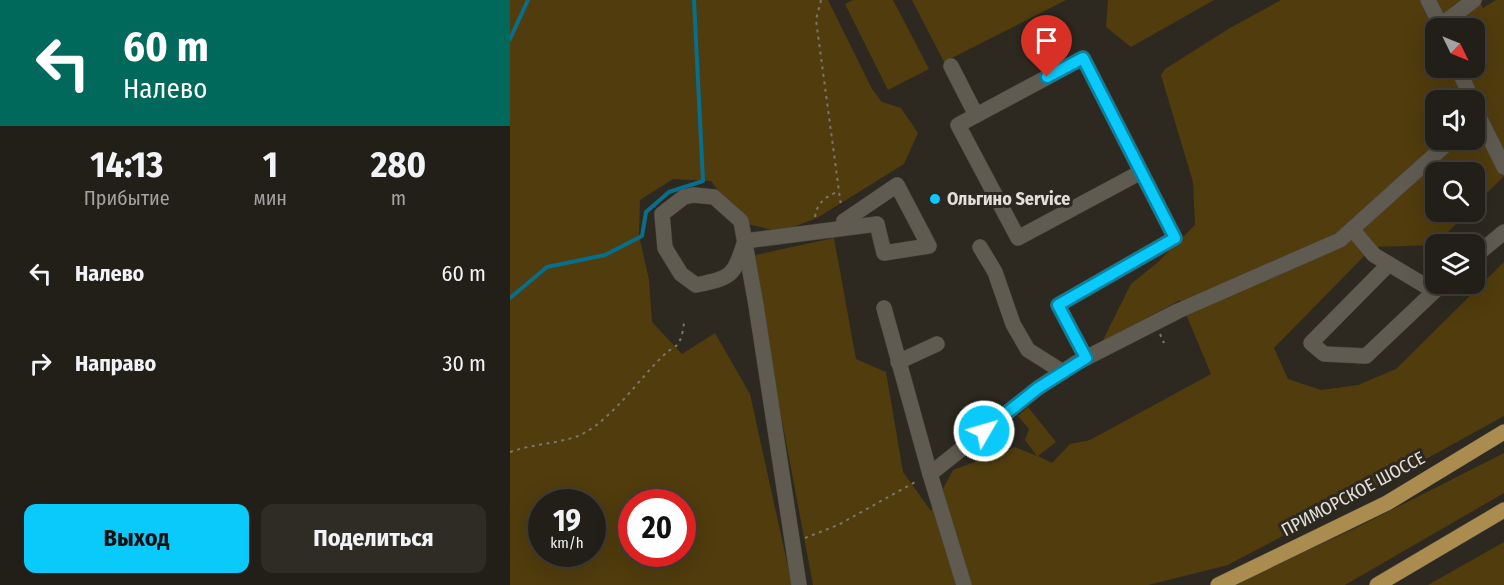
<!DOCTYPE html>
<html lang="ru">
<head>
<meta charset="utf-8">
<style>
	:root { --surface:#221f18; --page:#2e2c25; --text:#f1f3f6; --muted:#a2a2a2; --line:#3f3d37; --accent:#09cafa }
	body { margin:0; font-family:"Fira Sans Condensed",sans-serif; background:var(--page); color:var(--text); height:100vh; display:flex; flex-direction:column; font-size:22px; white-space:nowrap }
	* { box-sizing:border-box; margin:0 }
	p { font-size:20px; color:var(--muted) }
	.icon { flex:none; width:33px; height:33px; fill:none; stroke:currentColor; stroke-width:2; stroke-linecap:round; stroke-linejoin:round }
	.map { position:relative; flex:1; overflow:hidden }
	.side { display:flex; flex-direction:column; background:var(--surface); width:510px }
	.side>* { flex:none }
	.guide { background:#00695c; color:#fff; overflow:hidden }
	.needle { width:39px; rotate:133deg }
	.buttons { position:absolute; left:915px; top:18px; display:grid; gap:12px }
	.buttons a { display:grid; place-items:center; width:60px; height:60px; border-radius:12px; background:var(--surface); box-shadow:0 6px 24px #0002,0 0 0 2px var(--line); font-size:30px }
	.speed { position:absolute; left:18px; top:489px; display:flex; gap:12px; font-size:30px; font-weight:700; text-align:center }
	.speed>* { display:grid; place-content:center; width:78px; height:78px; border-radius:50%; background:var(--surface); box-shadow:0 6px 24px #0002,0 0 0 2px var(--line); line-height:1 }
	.speed small { font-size:15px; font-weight:400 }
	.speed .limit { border:9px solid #d22; background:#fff; color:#111 }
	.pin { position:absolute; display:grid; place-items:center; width:51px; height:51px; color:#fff; margin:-62px -26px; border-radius:50% 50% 50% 0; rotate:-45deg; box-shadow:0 0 6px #0007 }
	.pin .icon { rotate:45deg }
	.me { position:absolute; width:66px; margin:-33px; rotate:52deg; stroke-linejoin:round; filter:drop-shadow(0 0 4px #0008) }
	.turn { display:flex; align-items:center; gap:21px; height:126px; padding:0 24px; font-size:27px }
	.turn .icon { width:78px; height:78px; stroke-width:2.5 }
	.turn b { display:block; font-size:42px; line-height:51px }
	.eta { display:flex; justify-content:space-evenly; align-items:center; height:102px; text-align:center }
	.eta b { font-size:36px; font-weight:700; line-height:42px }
	.cta { display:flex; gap:12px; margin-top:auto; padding:12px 24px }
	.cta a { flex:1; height:69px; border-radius:12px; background:var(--accent); color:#111; font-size:24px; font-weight:700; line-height:69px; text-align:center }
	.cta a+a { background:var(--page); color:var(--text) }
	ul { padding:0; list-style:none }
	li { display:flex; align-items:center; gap:18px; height:90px; padding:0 24px }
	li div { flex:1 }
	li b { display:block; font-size:22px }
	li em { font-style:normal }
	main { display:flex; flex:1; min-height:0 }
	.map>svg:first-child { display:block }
</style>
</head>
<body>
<main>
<section class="side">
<div class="guide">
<div class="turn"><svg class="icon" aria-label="left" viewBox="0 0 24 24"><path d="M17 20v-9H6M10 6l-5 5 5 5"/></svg><div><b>60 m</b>Налево</div></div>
</div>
<div class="eta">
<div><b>14:13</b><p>Прибытие</p></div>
<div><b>1</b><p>мин</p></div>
<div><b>280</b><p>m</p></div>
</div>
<ul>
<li><svg class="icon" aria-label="left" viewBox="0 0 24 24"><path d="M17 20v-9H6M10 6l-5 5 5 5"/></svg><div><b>Налево</b></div><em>60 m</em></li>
<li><svg class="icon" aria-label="right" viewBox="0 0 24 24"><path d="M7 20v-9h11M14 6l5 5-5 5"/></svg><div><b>Направо</b></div><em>30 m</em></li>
</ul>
<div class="cta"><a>Выход</a><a>Поделиться</a></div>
</section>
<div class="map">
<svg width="994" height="585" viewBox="0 0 994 585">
	<rect width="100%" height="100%" fill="#2d2920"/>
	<!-- green -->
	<g fill="#503c0d" fill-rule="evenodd">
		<path d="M0,0H318L362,89L372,102L391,108L408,133L394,164L307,218L270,232L233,223L201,181L163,179L130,200L129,235L139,280L142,322L172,354L205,333L240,394L282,585H0ZM32,502H82V554H32ZM122,502H172V554H122Z"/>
		<polygon points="343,0 383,0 419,69 378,90 335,4"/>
		<polygon points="402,0 556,0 434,62"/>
		<polygon points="598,0 704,0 621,47 596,27"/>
		<path d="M771,0H969L973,8L986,0H994V176L965,205L964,172H926V212H958L925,245L863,247L764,348L778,379L811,390L848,385L886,369L994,262V416L867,486L718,565L638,585H303L241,256L324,238L346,359L376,372L393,472L421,511L443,470L505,447L527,456L515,440L519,429L508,416L518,407L546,442L528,456L542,463L560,444L580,440L701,374L670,300L592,342L621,284L647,263L685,225L683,182L651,75L655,69L720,28ZM926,28H964V68H926ZM926,100H964V140H926Z"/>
		<polygon points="994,453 994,493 835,585 723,585 846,528"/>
		<polygon points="994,542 994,585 918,585"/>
	</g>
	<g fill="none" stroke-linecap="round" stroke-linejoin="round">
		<!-- stream -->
		<g stroke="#076f8a" stroke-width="4">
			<polyline points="0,39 18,0"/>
			<polyline points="0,298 37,267 95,255 132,236 136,212 159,192 193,181 184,0"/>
		</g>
		<!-- minor casing -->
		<g stroke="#4b473f" stroke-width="16">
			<g id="minor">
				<polyline points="918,0 932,28"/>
				<polyline points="931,25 964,0"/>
				<polyline points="441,66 466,115"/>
				<polyline points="948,68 962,100"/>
				<polyline points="964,118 968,115 994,167"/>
				<polyline points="842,229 864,255 924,291"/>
				<path d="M235,241C223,277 223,277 186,285L171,274L155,248L152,214L174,197L183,195L204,197L231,221L246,305L289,585"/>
				<polyline points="235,241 367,224 374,253 419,246 387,185 334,221 336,227"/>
				<polyline points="470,247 485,272 503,324 518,350 553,372"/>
				<polyline points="964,257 994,232"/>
				<polyline points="879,264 801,343 814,354 856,356 932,284"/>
				<polyline points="374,308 420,474 454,585"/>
				<polyline points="576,358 548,305 665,238 573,58 448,125 508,238 631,172"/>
				<polyline points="388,362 427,344"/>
				<polyline points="420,474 528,388 566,363 668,311 830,240 941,140"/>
			</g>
		</g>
		<!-- major casing -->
		<g stroke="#4b473f" stroke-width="16">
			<g id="major">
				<polyline points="708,585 877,503 994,432"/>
				<polyline points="867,585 994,510"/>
			</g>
		</g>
		<!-- path -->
		<g stroke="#7a766f" stroke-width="2" stroke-dasharray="3 4.5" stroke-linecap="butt">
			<polyline points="311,0 306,20 331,206"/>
			<path d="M305,217C307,203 315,197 327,192"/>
			<polyline points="650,334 654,343"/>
			<path d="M0,452C22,444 46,444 68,436C101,422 130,377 156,353C159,350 164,348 167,345C172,339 173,330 174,323"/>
			<polyline points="295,538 328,525 407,481"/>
		</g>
		<!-- minor -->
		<use href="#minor" stroke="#605b51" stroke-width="15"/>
		<!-- major -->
		<use href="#major" stroke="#a98c4e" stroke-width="15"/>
	</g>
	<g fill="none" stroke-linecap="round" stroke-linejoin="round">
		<!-- route casing -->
		<g stroke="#0683a2" stroke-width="15">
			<polyline id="route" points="474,431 528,388 576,358 548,305 665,238 573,58 537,77"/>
		</g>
		<!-- route -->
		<use href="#route" stroke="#09cafa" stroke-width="10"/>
	</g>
	<!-- markers -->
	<circle fill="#09cafa" stroke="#2d2920" stroke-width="2" cx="425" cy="199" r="6"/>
	<g text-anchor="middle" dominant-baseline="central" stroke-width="6" stroke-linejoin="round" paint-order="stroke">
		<!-- poi labels -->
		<g font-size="18" font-weight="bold" fill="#e3e0da" stroke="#2d2920" text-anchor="start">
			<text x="437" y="199">Ольгино Service</text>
		</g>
		<!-- street labels -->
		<g font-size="18" fill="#e3e0da" stroke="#2d2920">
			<text transform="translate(843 494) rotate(-28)">ПРИМОРСКОЕ ШОССЕ</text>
		</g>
	</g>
</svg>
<div class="buttons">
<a><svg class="needle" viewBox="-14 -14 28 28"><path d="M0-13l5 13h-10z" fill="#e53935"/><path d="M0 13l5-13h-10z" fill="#a2a2a2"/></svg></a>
<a><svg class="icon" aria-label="sound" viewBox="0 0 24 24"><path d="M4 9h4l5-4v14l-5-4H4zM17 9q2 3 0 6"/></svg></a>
<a><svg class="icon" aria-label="search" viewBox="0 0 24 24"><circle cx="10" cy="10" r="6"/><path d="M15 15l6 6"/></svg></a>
<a><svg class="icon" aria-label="layers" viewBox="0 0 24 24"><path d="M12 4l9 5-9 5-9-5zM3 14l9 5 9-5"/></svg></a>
</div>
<div class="speed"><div>19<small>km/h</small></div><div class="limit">20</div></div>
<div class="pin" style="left:537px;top:77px;background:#d93025"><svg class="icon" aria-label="arrive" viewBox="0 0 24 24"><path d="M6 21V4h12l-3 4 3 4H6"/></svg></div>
<svg class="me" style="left:474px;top:431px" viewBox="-20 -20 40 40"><circle r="17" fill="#09cafa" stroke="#fff" stroke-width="3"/><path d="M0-11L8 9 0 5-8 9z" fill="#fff"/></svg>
</div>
</main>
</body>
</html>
